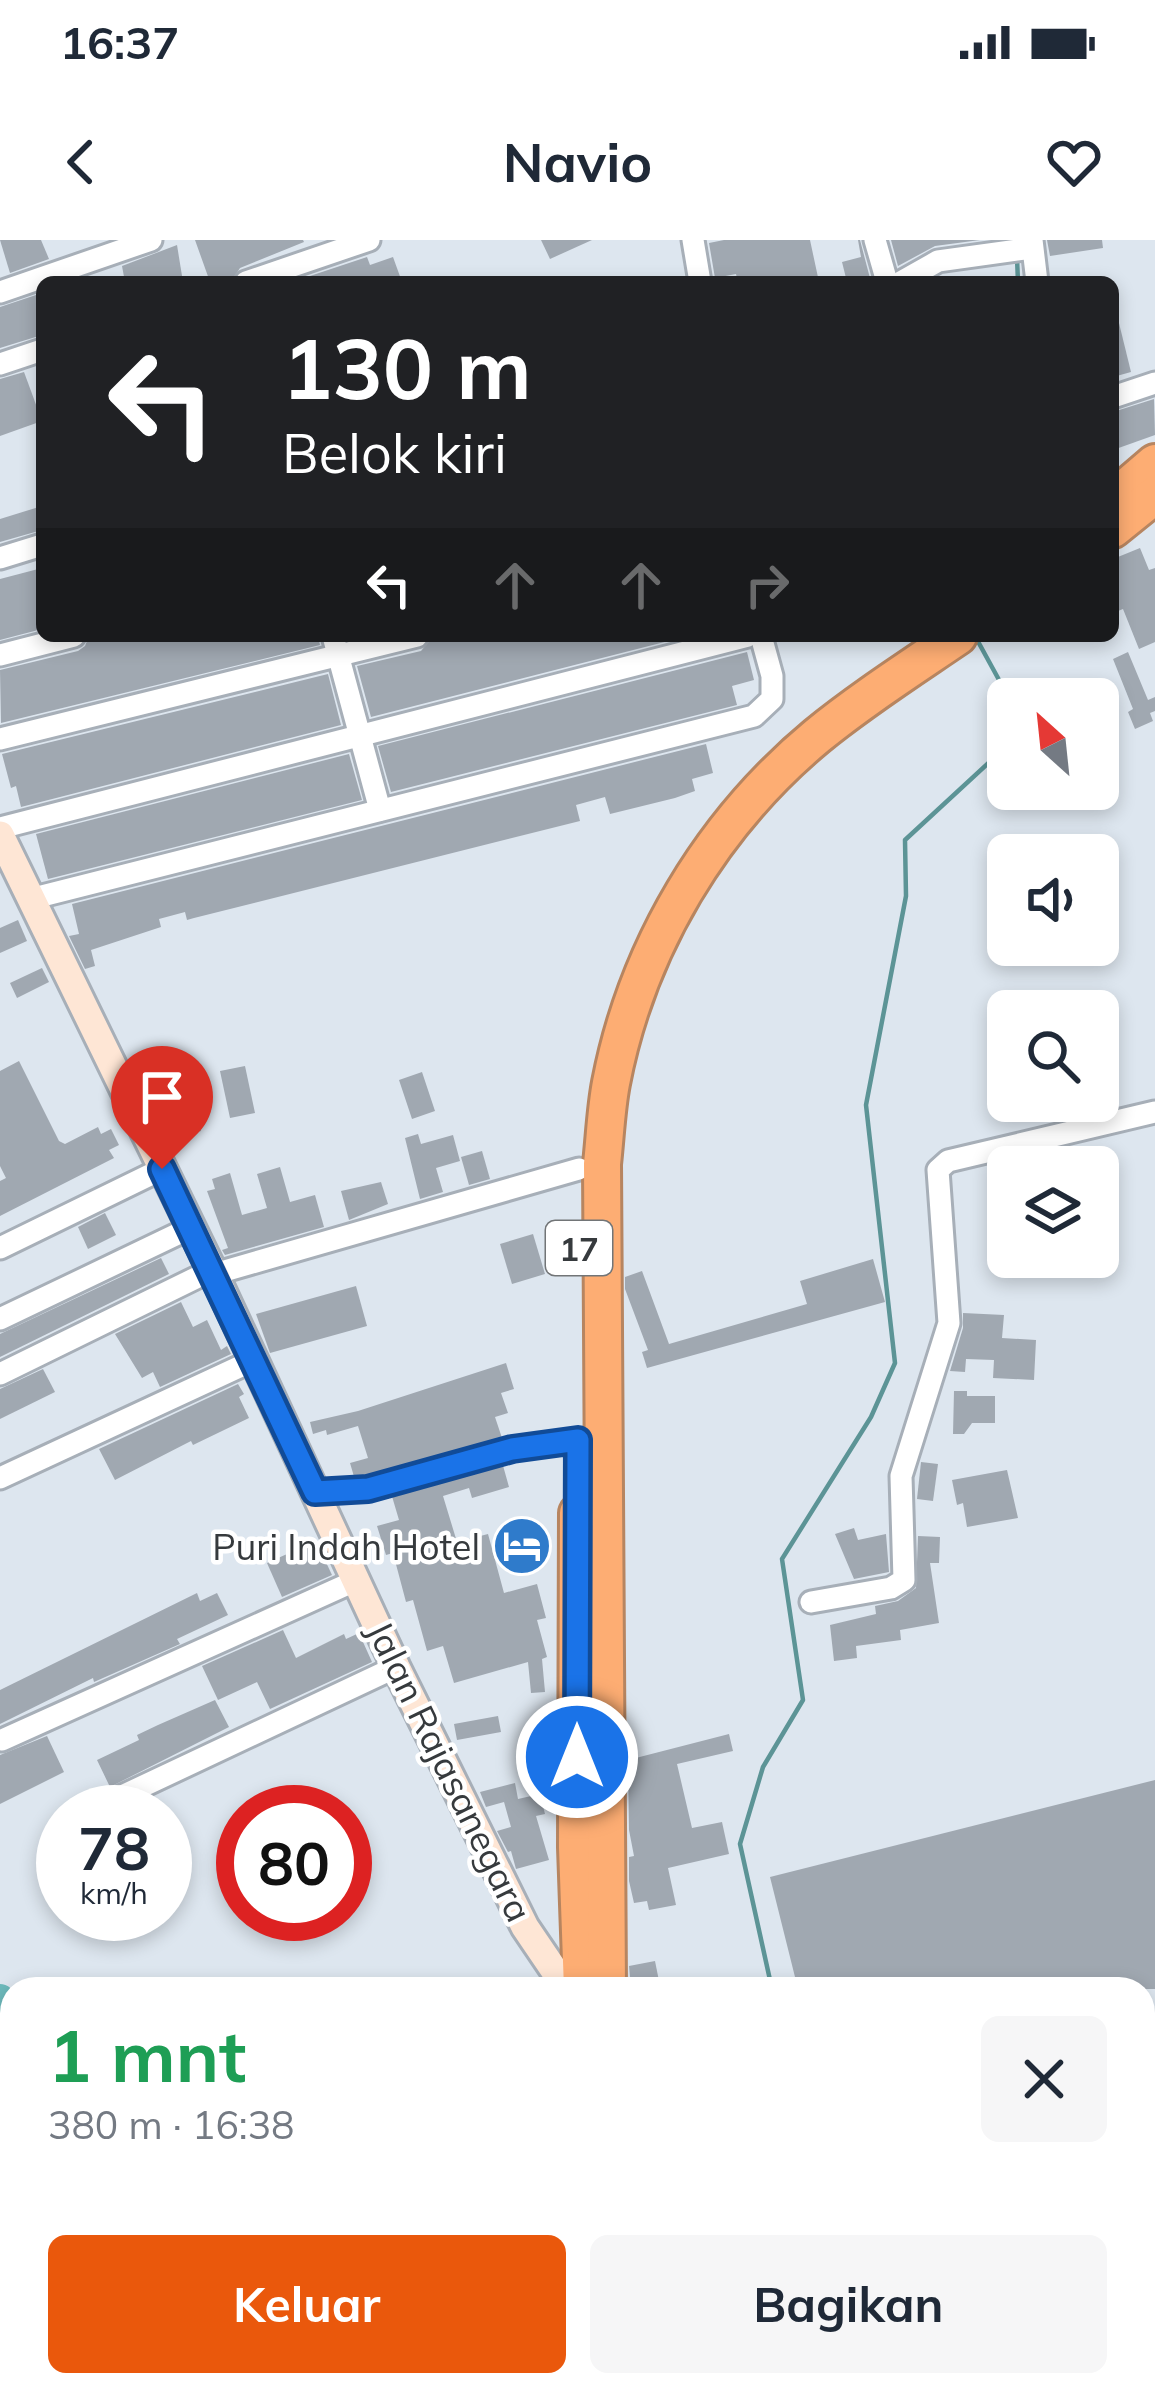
<!DOCTYPE html>
<html lang="id">
<head>
<meta charset="utf-8">
<style>
	:root { --surface:#fff; --page:#f6f6f7; --text:#1f2937; --muted:#747a83; --accent:#ea580c }
	body { margin:0; font-family:Mulish,sans-serif; background:var(--page); color:var(--text); height:100vh; display:flex; flex-direction:column; font-size:45px; white-space:nowrap }
	* { box-sizing:border-box; margin:0 }
	p { font-size:39px; color:var(--muted) }
	.icon { flex:none; width:66px; height:66px; fill:none; stroke:currentColor; stroke-width:2; stroke-linecap:round; stroke-linejoin:round }
	.map { position:relative; flex:1; overflow:hidden }
	.drawer { position:absolute; left:0px; top:1737px; width:1155px; height:420px; display:flex; flex-direction:column; background:var(--surface); border-radius:36px 36px 0 0; box-shadow:0 6px 18px #0003 }
	.drawer>* { flex:none }
	.guide { position:absolute; left:36px; top:36px; width:1083px; height:366px; border-radius:18px; box-shadow:0 6px 18px #0003; background:#202124; color:#fff; overflow:hidden }
	.needle { width:78px; rotate:333deg }
	.fabs { position:absolute; left:987px; top:438px; display:grid; gap:24px }
	.fabs a { display:grid; place-items:center; width:132px; height:132px; border-radius:18px; background:var(--surface); box-shadow:0 6px 18px #0003; font-size:60px }
	.speed { position:absolute; left:36px; top:1545px; display:flex; gap:24px; font-size:60px; font-weight:700; text-align:center }
	.speed>* { display:grid; place-content:center; width:156px; height:156px; border-radius:50%; background:var(--surface); box-shadow:0 6px 18px #0003; line-height:1 }
	.speed small { font-size:30px; font-weight:400 }
	.speed .limit { border:18px solid #d22; background:#fff; color:#111 }
	.pin { position:absolute; display:grid; place-items:center; width:102px; height:102px; color:#fff; margin:-123px -51px; border-radius:50% 50% 50% 0; rotate:-45deg; box-shadow:0 0 12px #0007 }
	.pin .icon { rotate:45deg }
	.me { position:absolute; width:132px; margin:-66px; rotate:0deg; stroke-linejoin:round; filter:drop-shadow(0 0 9px #0008) }
	.turn { display:flex; align-items:center; gap:42px; height:252px; padding:0 48px; font-size:54px }
	.turn .icon { width:156px; height:156px; stroke-width:2.5 }
	.turn b { display:block; font-size:84px; line-height:102px }
	.lanes { display:flex; align-items:center; height:114px; padding:0 48px; background:#0003; justify-content:center; gap:60px; direction:ltr }
	.lanes .off { opacity:.35 }
	.round { display:grid; place-items:center; flex:none; width:126px; height:126px; border-radius:18px; background:var(--page) }
	.head { display:flex; align-items:center; justify-content:space-between; height:204px; padding:0 48px }
	h1 { font-size:72px; font-weight:700; line-height:90px; color:#1e9e55 }
	.primary-button { display:flex; gap:24px; margin-top:auto; padding:24px 48px }
	.primary-button a { flex:1; height:138px; border-radius:18px; background:var(--accent); color:#fff; font-size:48px; font-weight:700; line-height:138px; text-align:center }
	.primary-button a+a { background:var(--page); color:var(--text) }
	.status { display:flex; justify-content:space-between; align-items:center; height:84px; padding:0 60px; background:var(--surface); direction:ltr }
	.status svg { height:33px; fill:currentColor }
	header { display:flex; justify-content:space-between; align-items:center; height:156px; padding:0 48px; background:var(--surface); font-size:54px; font-weight:700 }
	.map>svg:first-child { display:block }
</style>
</head>
<body>
<div class="status"><b>16:37</b><svg viewBox="0 0 49 12"><path d="M0 12V9h3v3zM5 12V6h3v6zM10 12V3h3v9zM15 12V0h3v12zM26 1h20v11H26zM47 4h2v5h-2z"/></svg></div>
<header><svg class="icon" aria-label="back" viewBox="0 0 24 24"><path d="M15 5l-7 7 7 7"/></svg>Navio<svg class="icon" aria-label="heart" viewBox="0 0 24 24"><path d="M12 20l-8-8c-3-5 5-10 8-4 3-6 11-1 8 4z"/></svg></header>
<div class="map">
<svg width="1155" height="2157" viewBox="0 0 1155 2157">
	<rect width="100%" height="100%" fill="#dde6ef"/>
	<g fill="none" stroke-linecap="round" stroke-linejoin="round">
		<!-- stream -->
		<g stroke="#5c9496" stroke-width="4.5">
			<polyline points="1017,18 1018,42"/>
			<polyline points="772,1749 740,1604 763,1527 803,1460 782,1319 871,1177 895,1123 866,865 906,656 905,600 996,516 1004,449 975,396"/>
			<polyline points="845,2145 848,2157"/>
		</g>
		<!-- river -->
		<g stroke="#6dbabc" stroke-width="30">
			<polyline points="0,1759 12,1786"/>
			<polyline points="172,2145 180,2157"/>
		</g>
	</g>
	<!-- building -->
	<g fill="#a0a8b1">
		<polygon points="0,0 41,0 49,19 10,33"/>
		<polygon points="195,0 303,0 304,2 240,28 231,42 210,42"/>
		<polygon points="541,0 592,0 550,19"/>
		<polygon points="724,0 810,0 819,42 738,42 736,34 715,38 709,3"/>
		<polygon points="858,0 860,0 871,42 847,42 842,22 861,17"/>
		<polygon points="891,0 980,0 935,6 898,26"/>
		<polygon points="1047,0 1102,0 1103,8 1050,16"/>
		<polygon points="177,5 183,42 125,42 122,26"/>
		<polygon points="367,17 370,25 393,17 402,42 292,42"/>
		<polygon points="42,53 42,95 0,108 0,67"/>
		<polygon points="1113,79 1118,79 1131,132 1113,137"/>
		<polygon points="24,132 42,181 0,196 0,139"/>
		<polygon points="1154,159 1155,195 1113,210 1113,172"/>
		<polygon points="42,266 42,290 0,302 0,279"/>
		<polygon points="1140,308 1149,330 1155,328 1155,402 1139,409 1123,369 1113,373 1113,319"/>
		<polygon points="42,328 42,389 0,400 0,339"/>
		<polygon points="89,396 101,396 102,400 119,396 318,396 320,405 1,483 0,430 78,411 85,406"/>
		<polygon points="444,396 688,396 371,477 357,426 421,411 431,399"/>
		<polygon points="747,412 754,440 732,446 737,465 391,552 378,506"/>
		<polygon points="1128,412 1148,460 1155,457 1155,471 1150,473 1153,481 1135,489 1128,472 1133,469 1113,419"/>
		<polygon points="328,434 341,485 21,567 16,546 11,548 2,514"/>
		<polygon points="706,504 713,533 692,539 695,551 675,558 610,574 605,557 576,565 580,581 194,678 187,680 185,672 159,679 161,687 91,710 95,726 85,729 69,696 79,694 72,664"/>
		<polygon points="349,514 362,560 48,639 36,594"/>
		<polygon points="18,680 27,701 0,713 0,688"/>
		<polygon points="42,728 49,742 17,758 10,743"/>
		<polygon points="19,821 59,901 65,904 98,887 101,894 111,889 119,905 109,910 114,918 0,976 0,941 6,938 0,926 0,831"/>
		<polygon points="245,826 255,873 230,878 220,831"/>
		<polygon points="422,832 435,871 412,879 399,840"/>
		<polygon points="196,868 201,891 173,898 167,875"/>
		<polygon points="418,894 421,904 453,895 460,921 436,928 443,952 420,959 405,898"/>
		<polygon points="482,911 490,939 469,945 461,917"/>
		<polygon points="280,927 290,962 315,955 324,987 225,1015 222,1010 228,1008 207,951 215,949 212,939 230,933 242,975 267,968 257,934"/>
		<polygon points="381,942 388,964 349,980 341,951"/>
		<polygon points="105,973 116,995 88,1009 78,987"/>
		<polygon points="533,994 545,1034 512,1044 500,1004"/>
		<polygon points="161,1018 169,1034 0,1117 0,1094"/>
		<polygon points="873,1019 885,1062 647,1128 642,1112 648,1110 625,1049 625,1037 642,1031 669,1104 807,1064 800,1041"/>
		<polygon points="356,1046 367,1086 270,1113 256,1074"/>
		<polygon points="181,1062 193,1087 207,1080 221,1110 227,1106 231,1114 160,1147 153,1132 142,1138 115,1094"/>
		<polygon points="963,1073 1004,1075 1002,1098 1036,1100 1034,1140 993,1138 994,1120 966,1119 965,1132 950,1131 963,1088"/>
		<polygon points="506,1123 514,1149 501,1153 508,1173 495,1177 503,1201 355,1240 350,1223 368,1218 358,1186 327,1195 326,1190 313,1194 310,1182 358,1171"/>
		<polygon points="43,1129 55,1152 0,1179 0,1149"/>
		<polygon points="238,1144 244,1154 239,1157 249,1178 193,1205 191,1201 115,1240 99,1209"/>
		<polygon points="954,1151 967,1151 967,1156 995,1156 995,1183 972,1183 964,1194 953,1194"/>
		<polygon points="502,1222 509,1247 472,1258 469,1248 443,1256 457,1302 488,1294 504,1353 537,1344 546,1378 537,1380 547,1417 542,1419 545,1452 531,1453 528,1422 454,1443 443,1406 427,1411 413,1360 406,1362 393,1313 386,1315 377,1286 399,1280 391,1253"/>
		<polygon points="921,1222 938,1224 933,1261 917,1259"/>
		<polygon points="1007,1230 1018,1278 967,1287 963,1263 957,1265 952,1240"/>
		<polygon points="854,1288 858,1300 886,1294 889,1332 854,1339 835,1294"/>
		<polygon points="918,1296 940,1297 939,1323 930,1323 939,1383 900,1390 901,1400 856,1406 857,1418 834,1421 830,1385 876,1374 875,1366 898,1361 916,1348"/>
		<polygon points="316,1301 332,1335 282,1357 267,1323"/>
		<polygon points="197,1353 200,1361 217,1353 228,1375 177,1399 180,1404 94,1442 93,1438 0,1484 0,1450"/>
		<polygon points="283,1390 296,1418 344,1394 346,1399 359,1393 372,1422 270,1469 257,1442 218,1460 202,1426"/>
		<polygon points="215,1460 229,1487 110,1547 97,1520 139,1500 137,1495 158,1485"/>
		<polygon points="498,1476 501,1492 457,1500 454,1484"/>
		<polygon points="729,1494 733,1511 677,1524 692,1588 722,1582 729,1614 668,1628 676,1665 649,1670 647,1661 634,1663 629,1641 629,1617 634,1616 629,1590 628,1520"/>
		<polygon points="47,1496 64,1532 0,1564 0,1515"/>
		<polygon points="1155,1540 1155,1749 798,1749 770,1637"/>
		<polygon points="515,1543 518,1559 540,1554 545,1574 536,1576 549,1620 516,1629 511,1611 508,1612 497,1591 511,1587 504,1562 486,1567 480,1552"/>
		<polygon points="655,1721 659,1741 631,1747 629,1726"/>
	</g>
	<g fill="none" stroke-linecap="round" stroke-linejoin="round">
		<!-- lane casing -->
		<g stroke="#a7afb8" stroke-width="16">
			<polyline id="lane" points="318,1252 368,1249 512,1209 578,1200"/>
		</g>
		<!-- street casing -->
		<g stroke="#a7afb8" stroke-width="27">
			<g id="street">
				<polyline points="693,0 700,42"/>
				<polyline points="875,0 887,42"/>
				<polyline points="1032,0 1037,42"/>
				<polyline points="246,42 369,0"/>
				<polyline points="901,42 938,21 1032,8"/>
				<polyline points="0,52 151,0"/>
				<polyline points="0,124 42,110"/>
				<polyline points="1113,157 1155,143"/>
				<polyline points="0,318 42,305"/>
				<polyline points="333,396 380,570"/>
				<polyline points="0,415 74,396"/>
				<polyline points="0,499 417,396"/>
				<polyline points="0,588 748,396"/>
				<polyline points="30,659 754,476 772,459 772,436 761,396"/>
				<polyline points="0,1008 162,929"/>
				<polyline points="214,1034 579,929"/>
				<polyline points="0,1079 190,988"/>
				<polyline points="0,1134 212,1030"/>
				<polyline points="0,1238 254,1120"/>
				<polyline points="811,1362 891,1348 904,1340 901,1236 949,1083 938,930 948,921 1155,872"/>
				<polyline points="2,1500 357,1340"/>
				<polyline points="122,1556 396,1427"/>
				<polyline points="0,1816 12,1855"/>
				<polyline points="140,2145 147,2157"/>
				<polyline points="467,2157 486,2145"/>
			</g>
		</g>
		<!-- secondary casing -->
		<g stroke="#a7afb8" stroke-width="33">
			<g id="secondary">
				<polyline points="0,595 214,1034 396,1427 525,1687 567,1749"/>
				<polyline points="740,2145 746,2157"/>
			</g>
		</g>
		<!-- highway casing -->
		<g stroke="#b78560" stroke-width="42">
			<g id="highway">
				<polyline points="1113,259 1155,223"/>
				<polyline points="1113,289 1155,255"/>
				<polyline points="578,1273 577,1607 582,1749"/>
				<path d="M607,1749L602,924C605,897 606,869 611,843C637,708 711,584 817,496C861,460 911,428 958,396"/>
				<polyline points="587,2145 587,2157"/>
			</g>
		</g>
		<!-- lane -->
		<use href="#lane" stroke="#fff" stroke-width="10"/>
		<!-- street -->
		<use href="#street" stroke="#fff" stroke-width="21"/>
		<!-- secondary -->
		<use href="#secondary" stroke="#fee6d5" stroke-width="27"/>
		<!-- highway -->
		<use href="#highway" stroke="#fdad73" stroke-width="36"/>
	</g>
	<g fill="none" stroke-linecap="round" stroke-linejoin="round">
		<!-- route casing -->
		<g stroke="#114b97" stroke-width="30">
			<polyline id="route" points="162,929 315,1252 368,1249 512,1209 578,1200 577,1517"/>
		</g>
		<!-- route -->
		<use href="#route" stroke="#1a73e8" stroke-width="21"/>
	</g>
	<!-- icons -->
	<defs>
		<g id="hotel-disc" transform="scale(3)"><circle r="9.5" fill="#2f7bcb" stroke="#fff"/><path d="M-6-4.5h1.5V1H6V5H4.5V3h-9V5H-6ZM-4 0a1.8 1.8 0 1 1 3.6 0ZM.5 0V-2.5h3Q6-2.5 6 0Z" fill="#fff"/></g>
	</defs>
	<g fill-rule="evenodd">
		<use href="#hotel-disc" x="522" y="1306"/>
	</g>
	<g text-anchor="middle" dominant-baseline="central" stroke-width="9" stroke-linejoin="round" paint-order="stroke">
		<!-- shield labels -->
		<rect fill="#fff" stroke="#727577" stroke-width="3" x="546" y="981" width="66" height="54" rx="9"/>
		<g font-size="33" font-weight="bold" fill="#363a3d">
			<text x="579" y="1008">17</text>
		</g>
		<!-- poi labels -->
		<g font-size="36" fill="#363a3d" stroke="#fff" text-anchor="end">
			<text x="480" y="1306">Puri Indah Hotel</text>
		</g>
		<!-- street labels -->
		<g font-size="36" fill="#363a3d" stroke="#fff">
			<text transform="translate(450 1531) rotate(64)">Jalan Rajasanegara</text>
		</g>
	</g>
</svg>
<div class="fabs">
<a><svg class="needle" viewBox="-14 -14 28 28"><path d="M0-13l5 13h-10z" fill="#e53935"/><path d="M0 13l5-13h-10z" fill="#747a83"/></svg></a>
<a><svg class="icon" aria-label="sound" viewBox="0 0 24 24"><path d="M4 9h4l5-4v14l-5-4H4zM17 9q2 3 0 6"/></svg></a>
<a><svg class="icon" aria-label="search" viewBox="0 0 24 24"><circle cx="10" cy="10" r="6"/><path d="M15 15l6 6"/></svg></a>
<a><svg class="icon" aria-label="layers" viewBox="0 0 24 24"><path d="M12 4l9 5-9 5-9-5zM3 14l9 5 9-5"/></svg></a>
</div>
<div class="speed"><div>78<small>km/h</small></div><div class="limit">80</div></div>
<div class="pin" style="left:162px;top:929px;background:#d93025"><svg class="icon" aria-label="arrive" viewBox="0 0 24 24"><path d="M6 21V4h12l-3 4 3 4H6"/></svg></div>
<svg class="me" style="left:577px;top:1517px" viewBox="-20 -20 40 40"><circle r="17" fill="#1a73e8" stroke="#fff" stroke-width="3"/><path d="M0-11L8 9 0 5-8 9z" fill="#fff"/></svg>
<div class="guide">
<div class="turn"><svg class="icon" aria-label="left" viewBox="0 0 24 24"><path d="M17 20v-9H6M10 6l-5 5 5 5"/></svg><div><b>130 m</b>Belok kiri</div></div>
<div class="lanes"><svg class="icon" aria-label="left" viewBox="0 0 24 24"><path d="M17 20v-9H6M10 6l-5 5 5 5"/></svg><svg class="icon off" aria-label="ahead" viewBox="0 0 24 24"><path d="M12 20V5M6 11l6-6 6 6"/></svg><svg class="icon off" aria-label="ahead" viewBox="0 0 24 24"><path d="M12 20V5M6 11l6-6 6 6"/></svg><svg class="icon off" aria-label="right" viewBox="0 0 24 24"><path d="M7 20v-9h11M14 6l5 5-5 5"/></svg></div>
</div>
<section class="drawer">
<div class="head"><div><h1>1 mnt</h1><p>380 m · 16:38</p></div><a class="round"><svg class="icon" aria-label="close" viewBox="0 0 24 24"><path d="M6 6l12 12M18 6L6 18"/></svg></a></div>
<div class="primary-button"><a>Keluar</a><a>Bagikan</a></div>
</section>
</div>
</body>
</html>
